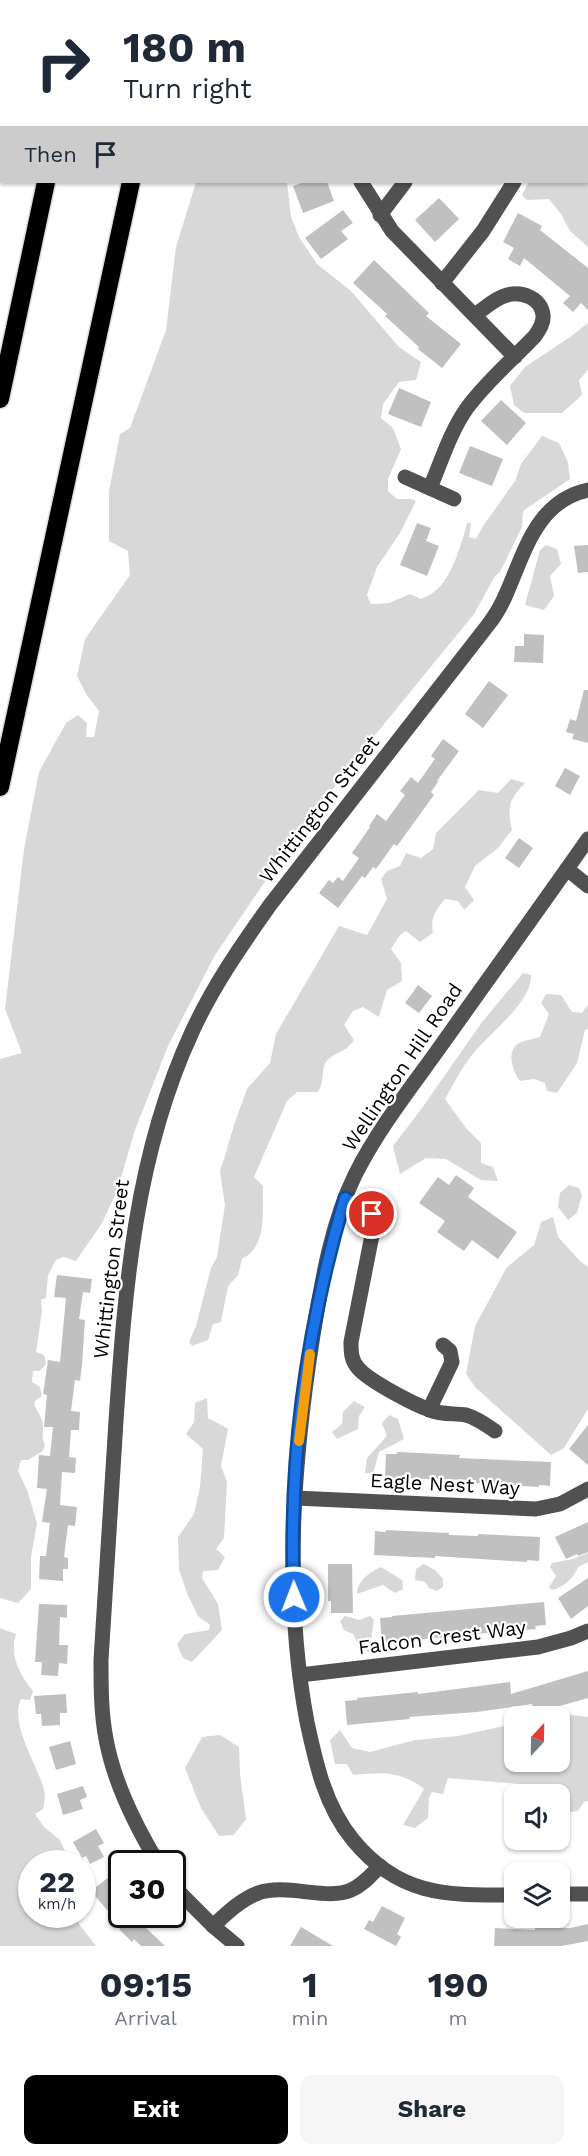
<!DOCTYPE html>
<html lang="en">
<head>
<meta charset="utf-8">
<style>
	:root { --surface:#fff; --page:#f6f6f7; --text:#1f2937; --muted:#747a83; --accent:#000 }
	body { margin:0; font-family:"Work Sans",sans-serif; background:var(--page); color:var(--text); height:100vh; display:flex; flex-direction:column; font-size:22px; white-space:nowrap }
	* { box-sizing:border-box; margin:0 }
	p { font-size:20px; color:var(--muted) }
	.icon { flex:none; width:33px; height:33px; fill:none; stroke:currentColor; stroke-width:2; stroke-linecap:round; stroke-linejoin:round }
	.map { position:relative; height:1946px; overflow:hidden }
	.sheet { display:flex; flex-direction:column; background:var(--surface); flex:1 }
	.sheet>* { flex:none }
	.guide { position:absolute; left:0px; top:0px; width:588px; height:183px; box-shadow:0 2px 4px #0004; background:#fff; color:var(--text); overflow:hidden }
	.needle { width:39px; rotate:22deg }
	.controls { position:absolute; left:504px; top:1706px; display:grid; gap:12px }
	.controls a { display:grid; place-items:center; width:66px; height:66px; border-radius:12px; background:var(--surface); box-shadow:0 2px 4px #0004; font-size:30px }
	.speed { position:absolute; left:18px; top:1850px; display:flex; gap:12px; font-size:30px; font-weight:700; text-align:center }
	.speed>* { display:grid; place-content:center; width:78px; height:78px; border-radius:50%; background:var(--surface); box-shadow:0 2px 4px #0004; line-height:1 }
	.speed small { font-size:15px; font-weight:400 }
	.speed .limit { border:3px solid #111; border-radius:9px; background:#fff; color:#111 }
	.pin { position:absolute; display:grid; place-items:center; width:51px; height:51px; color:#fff; margin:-26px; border:3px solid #fff; border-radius:50%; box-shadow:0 2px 6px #0007 }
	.me { position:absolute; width:66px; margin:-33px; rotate:359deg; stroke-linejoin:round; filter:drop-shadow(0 0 4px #0008) }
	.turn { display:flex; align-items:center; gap:21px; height:126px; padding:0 24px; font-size:27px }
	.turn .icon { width:78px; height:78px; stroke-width:2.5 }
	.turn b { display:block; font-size:42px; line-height:51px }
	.then { display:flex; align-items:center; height:57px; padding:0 24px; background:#0003; gap:12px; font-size:22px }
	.eta { display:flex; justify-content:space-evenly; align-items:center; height:102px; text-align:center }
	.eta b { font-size:36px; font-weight:700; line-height:42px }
	.cta { display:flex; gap:12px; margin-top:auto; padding:12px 24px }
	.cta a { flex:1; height:69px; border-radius:12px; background:var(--accent); color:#fff; font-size:24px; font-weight:700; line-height:69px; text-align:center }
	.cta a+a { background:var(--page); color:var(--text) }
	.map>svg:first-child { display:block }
</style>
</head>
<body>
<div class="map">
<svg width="588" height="1946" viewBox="0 0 588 1946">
	<rect width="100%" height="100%" fill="#fff"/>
	<!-- green -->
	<g fill="#d8d8d8">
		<polygon points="370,0 588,0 588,120 586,2"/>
		<polygon points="587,156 588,157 588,247 570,231 561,214 549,199 527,200 522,195 529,182 586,182"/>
		<path d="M196,182H287L291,217L299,237L317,264L351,291L399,347L421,362L416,380L399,382L383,404L381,418L393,428L401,449L388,479V491L397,499H410L416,501L400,533L377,567L367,595L371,604L389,603L410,594L421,599C425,597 430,595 434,592C451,580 462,543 467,523H471L469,537L476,539L483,526L515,481L521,464L542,436L559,443L568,462L570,479L523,511L522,527L500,572L495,576L474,614L353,762L277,864L215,955L168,1046L135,1130L117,1191L102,1223L76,1261L64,1257L56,1260L48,1275L46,1298L41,1300L42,1311L36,1352L44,1355L46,1364L40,1371H33L32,1382L40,1387L42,1396L34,1402C35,1409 40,1414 42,1420C45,1429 40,1437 45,1445L43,1451L28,1460H21L18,1471L27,1490L37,1523L31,1557V1589L18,1603L0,1598V1059L22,1053L5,1009L24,849L39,772L66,723L78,715L87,723L86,737H94L99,711L86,694L77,676L85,639L130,575L128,551L109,541V491L120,434L130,428L166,330L176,247Z"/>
		<polygon points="588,323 588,370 579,380 582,395 562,413 524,413 514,405 510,386 525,367 570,337"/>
		<polygon points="546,545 557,549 561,564 550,576 554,596 544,610 525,605 540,550"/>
		<path d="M511,779L525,783C509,799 507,807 512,830L498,848L475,866L465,887L474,900L464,910L458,901L445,899C435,911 430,918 433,933L420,942L406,931L400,935L391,949L401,963L402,981L387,990L379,1017L363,1007L353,1011L344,1025L354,1040C344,1055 331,1052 325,1064C321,1072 325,1080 318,1092H297L287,1101L254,1177L263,1186C262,1211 268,1246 242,1259L238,1275L228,1286L221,1322L213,1324L208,1340L192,1346L189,1342L196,1326L211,1268L217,1257L225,1205L220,1172L235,1122L247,1089L270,1063L276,1034L339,926L367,935L387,899L381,879L387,871L400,866L406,853L421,858L433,849L436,833L479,790L498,793Z"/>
		<path d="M523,973L531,975C532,1004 485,1036 469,1059C460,1071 453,1085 445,1099L466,1128L481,1143V1163L493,1167L498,1181L481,1180L446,1159L426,1158L400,1174L393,1146L422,1108L482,1022Z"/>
		<path d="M546,994L561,995L572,1012L582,1013L588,1005V1029L585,1030L577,1063L557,1093L547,1091L545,1083L534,1079L520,1081C512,1071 505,1049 521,1042C527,1040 534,1039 540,1037L549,1014L541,1003Z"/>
		<polygon points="569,1185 579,1188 582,1195 577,1213 568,1220 558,1207 560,1193"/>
		<polygon points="553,1217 558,1237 581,1262 588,1267 588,1409 564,1448 551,1455 476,1388 466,1374 475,1326 507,1267 534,1245 541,1222"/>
		<polygon points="207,1398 208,1418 228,1429 221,1466 227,1482 224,1538 216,1549 225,1557 218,1570 203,1571 202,1578 218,1604 222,1630 192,1662 183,1658 177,1644 185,1634 209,1630 210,1625 198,1616 187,1593 179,1570 178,1537 194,1514 200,1487 203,1449 186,1434 194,1422 195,1403"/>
		<polygon points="354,1401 365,1407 359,1416 358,1429 337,1439 332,1432 342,1424 343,1412"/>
		<polygon points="389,1415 398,1419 404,1439 379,1452 373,1474 365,1473 367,1458 387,1436 382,1423"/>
		<path d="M588,1553V1562L578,1567C574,1578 563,1588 552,1590L549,1587L556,1576L550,1567L552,1563L573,1559Z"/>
		<polygon points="424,1564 435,1570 443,1579 443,1587 437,1591 429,1588 425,1582 415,1580 416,1569"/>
		<path d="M381,1567L402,1580L403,1589L395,1593L383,1585L357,1594C357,1581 370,1572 381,1567Z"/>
		<polygon points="345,1616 359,1620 370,1616 374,1620 369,1652 360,1648 353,1634 344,1630 340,1621"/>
		<path d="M0,1628L16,1634C9,1655 20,1675 33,1691L30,1700L21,1699C9,1724 38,1765 44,1790C46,1796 44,1803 43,1809L35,1814L44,1827L60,1840L70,1863H32V1914H77L79,1924L96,1946H0Z"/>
		<path d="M563,1714L588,1717V1801L584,1802L578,1811L564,1813L560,1808V1794H556L555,1787L448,1778L443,1794L432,1792L429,1798L428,1818L415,1828L403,1825L424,1789C401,1771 382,1772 353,1775L347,1764H335L330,1740L340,1730L352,1748L370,1752L415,1740L458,1736L514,1724V1761H560V1718Z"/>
		<polygon points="220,1735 239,1747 240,1774 246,1819 234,1835 219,1836 201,1808 185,1768 202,1737"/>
	</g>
	<!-- building -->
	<g fill="#c0c0c0">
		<polygon points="305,182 327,182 334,201 303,213 293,186"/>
		<polygon points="439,198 459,219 435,242 415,220"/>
		<polygon points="343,210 353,223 341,231 348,239 321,259 305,238"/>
		<polygon points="518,213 542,226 540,230 588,268 588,310 581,303 573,312 563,303 570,296 524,258 520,266 508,259 514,248 503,242"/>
		<polygon points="374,260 429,313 426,316 461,344 442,368 418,349 419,347 385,316 387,314 353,283"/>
		<polygon points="399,388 431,402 421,427 388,414"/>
		<polygon points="501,400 526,423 507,445 481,421"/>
		<polygon points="470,446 503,459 492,486 459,473"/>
		<polygon points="417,523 431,528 426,541 439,546 427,576 400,565"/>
		<polygon points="588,545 588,572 578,573 574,546"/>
		<polygon points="524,634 544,635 543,663 514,662 515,646 524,646"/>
		<polygon points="489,681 508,695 483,728 465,714"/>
		<polygon points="584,690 588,690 588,743 572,739 574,734 566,732 570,719 576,721"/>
		<polygon points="443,739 459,751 437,781 438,782 431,792 434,795 397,846 394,844 376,869 373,867 365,878 362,876 338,908 319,893 329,880 333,883 338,877 343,881 359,858 352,853 370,827 369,826 377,814 386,821 405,795 400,791 411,777 418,783 435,759 431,756"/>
		<polygon points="565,768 580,776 570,795 555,786"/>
		<polygon points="519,838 533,848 519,868 505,858"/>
		<polygon points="418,985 432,996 419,1013 405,1003"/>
		<polygon points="456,1175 474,1188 468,1197 517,1232 498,1259 472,1240 464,1251 437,1232 445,1221 419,1203 438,1177 449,1185"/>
		<polygon points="57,1275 92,1279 90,1293 83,1292 79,1319 85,1320 82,1365 80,1381 75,1380 71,1411 80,1412 79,1430 71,1430 69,1457 76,1458 75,1473 62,1472 60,1505 77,1507 75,1526 68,1525 64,1557 68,1558 68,1569 63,1569 63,1581 39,1579 40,1556 46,1556 50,1523 42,1522 47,1489 37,1488 39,1455 50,1456 53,1427 44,1427 47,1395 43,1394 48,1360 60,1362 66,1298 54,1297"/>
		<polygon points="588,1425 588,1465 569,1449"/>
		<polygon points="397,1452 460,1455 459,1458 551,1462 550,1486 539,1485 539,1487 476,1483 476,1480 385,1478 386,1454 397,1454"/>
		<polygon points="588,1522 588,1552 578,1556 577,1554 566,1559 555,1537"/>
		<polygon points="386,1530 449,1533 449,1535 478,1536 478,1534 540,1537 539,1561 527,1560 527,1562 435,1556 435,1558 374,1555 375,1531 386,1532"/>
		<polygon points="328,1564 352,1564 353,1613 331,1613 331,1601 328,1601"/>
		<polygon points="588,1578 588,1606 571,1619 558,1598"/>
		<polygon points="544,1602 546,1625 535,1626 536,1629 473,1634 473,1632 444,1635 445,1637 382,1643 380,1618 392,1617 392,1616"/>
		<polygon points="39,1604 67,1605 67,1618 60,1617 59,1645 68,1645 67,1664 59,1663 58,1676 41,1675 42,1662 35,1662"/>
		<polygon points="588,1671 588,1698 535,1713 532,1704 477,1712 409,1717 410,1719 347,1725 345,1701 357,1700 357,1698 418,1692 418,1694 510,1682 511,1694"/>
		<polygon points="66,1694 67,1713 60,1713 60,1725 42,1726 41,1714 36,1714 34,1696"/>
		<polygon points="70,1741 76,1764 56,1770 49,1747"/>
		<polygon points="83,1786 87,1797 80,1800 83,1809 63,1815 57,1794"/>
		<polygon points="96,1829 104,1843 98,1846 104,1857 90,1864 86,1856 82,1858 73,1842"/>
		<polygon points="114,1873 122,1882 122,1886 116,1891 122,1898 107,1910 91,1891"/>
		<polygon points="382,1906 405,1918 397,1934 401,1937 396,1946 364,1929 369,1920 373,1922"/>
		<polygon points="134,1914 145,1914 151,1920 145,1927 165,1946 141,1946 134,1939 132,1942 119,1929"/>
		<polygon points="588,1924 588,1941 562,1946 494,1946 495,1928 535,1930 535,1928 570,1928"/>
		<polygon points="301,1927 333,1946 290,1946"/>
	</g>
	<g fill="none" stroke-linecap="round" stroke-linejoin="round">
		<!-- highway casing -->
		<g stroke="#dbdbdb" stroke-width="21">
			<g id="highway">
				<polyline points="81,2 81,0"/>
				<polyline points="165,2 165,0"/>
				<polyline points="0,399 46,182"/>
				<polyline points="0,787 131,182"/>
			</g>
		</g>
		<!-- path -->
		<polyline stroke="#737373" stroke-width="3" stroke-dasharray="1.5 3" stroke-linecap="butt" points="347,0 348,2"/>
		<!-- minor -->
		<g stroke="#515151" stroke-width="15">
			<polyline points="586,134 588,135"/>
			<polyline points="361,182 392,231 515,357"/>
			<polyline points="380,215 405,182"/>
			<polyline points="442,283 483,231 514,182"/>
			<polyline points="405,477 454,499"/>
			<path d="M430,488C441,462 450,432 467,408C486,382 512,360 535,336C539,330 544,323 543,315C541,298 522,291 507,295C495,298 485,308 475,315"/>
			<polyline points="567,869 588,886"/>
			<path d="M345,1198C357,1204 369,1208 375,1220L351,1342C351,1352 351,1360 358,1368C369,1381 413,1404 430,1410C442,1415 454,1413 466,1415C477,1418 486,1425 495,1431"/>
			<polyline points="429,1410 452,1362 450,1351 443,1345"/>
			<polyline points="295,1498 536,1509 560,1504 588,1489"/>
			<polyline points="300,1675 538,1647 571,1638 588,1631"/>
			<path d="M158,1863C135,1825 114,1783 106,1739C101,1713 101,1687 101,1660C106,1580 111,1501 116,1421C125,1288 135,1155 192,1032C213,986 241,946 270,905L488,625C496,615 502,604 507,592C525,551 537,501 588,490"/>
			<polyline points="172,1885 213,1926 237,1946"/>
			<polyline points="560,1894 588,1894"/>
			<path d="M514,1895C447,1895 400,1897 353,1840C325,1806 316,1764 307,1722C283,1595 293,1462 313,1335C322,1281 331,1224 355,1175C378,1129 410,1089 440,1047C489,978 539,909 588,839"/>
			<path d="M213,1926C226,1914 240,1900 258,1893C287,1883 327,1901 351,1890C363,1885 371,1875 380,1866"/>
		</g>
		<!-- highway -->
		<use href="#highway" stroke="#000" stroke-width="18"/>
	</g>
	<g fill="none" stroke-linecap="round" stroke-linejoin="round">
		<!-- route casing -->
		<g stroke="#114b97" stroke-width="15">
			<path id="route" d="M294,1597C288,1463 307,1326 345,1198L372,1214"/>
		</g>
		<!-- route -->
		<use href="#route" stroke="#1a73e8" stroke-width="10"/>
		<!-- slow -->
		<polyline stroke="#f59e0b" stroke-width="10" points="299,1441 310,1354"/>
	</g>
	<g text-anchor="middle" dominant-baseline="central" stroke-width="4.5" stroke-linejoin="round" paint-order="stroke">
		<!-- street labels -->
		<g font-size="20" fill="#000" stroke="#fff">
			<text transform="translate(319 809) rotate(-52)">Whittington Street</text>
			<text transform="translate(402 1067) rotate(-56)">Wellington Hill Road</text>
			<text transform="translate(111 1269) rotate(-83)">Whittington Street</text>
			<text transform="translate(445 1484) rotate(3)">Eagle Nest Way</text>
			<text transform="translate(442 1637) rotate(-7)">Falcon Crest Way</text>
		</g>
	</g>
</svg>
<div class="controls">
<a><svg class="needle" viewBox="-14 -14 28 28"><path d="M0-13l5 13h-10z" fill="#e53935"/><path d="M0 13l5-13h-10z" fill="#747a83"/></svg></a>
<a><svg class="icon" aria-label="sound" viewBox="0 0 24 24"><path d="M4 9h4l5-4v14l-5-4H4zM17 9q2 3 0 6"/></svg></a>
<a><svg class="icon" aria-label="layers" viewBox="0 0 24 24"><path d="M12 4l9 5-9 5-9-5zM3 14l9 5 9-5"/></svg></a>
</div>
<div class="speed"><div>22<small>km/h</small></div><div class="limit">30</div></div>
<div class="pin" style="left:372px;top:1214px;background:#d93025"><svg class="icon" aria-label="arrive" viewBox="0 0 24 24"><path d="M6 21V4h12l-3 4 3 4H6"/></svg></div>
<svg class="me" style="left:294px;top:1597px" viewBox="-20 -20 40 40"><circle r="17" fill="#1a73e8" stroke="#fff" stroke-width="3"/><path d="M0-11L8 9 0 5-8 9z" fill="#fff"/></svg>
<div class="guide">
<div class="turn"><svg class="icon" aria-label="right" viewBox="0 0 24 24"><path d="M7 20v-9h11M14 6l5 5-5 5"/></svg><div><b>180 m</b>Turn right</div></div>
<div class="then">Then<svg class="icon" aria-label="arrive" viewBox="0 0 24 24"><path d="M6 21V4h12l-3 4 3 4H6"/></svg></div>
</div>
</div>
<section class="sheet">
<div class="eta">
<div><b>09:15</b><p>Arrival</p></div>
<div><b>1</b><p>min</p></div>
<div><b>190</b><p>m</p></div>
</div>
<div class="cta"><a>Exit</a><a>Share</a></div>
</section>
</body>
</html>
